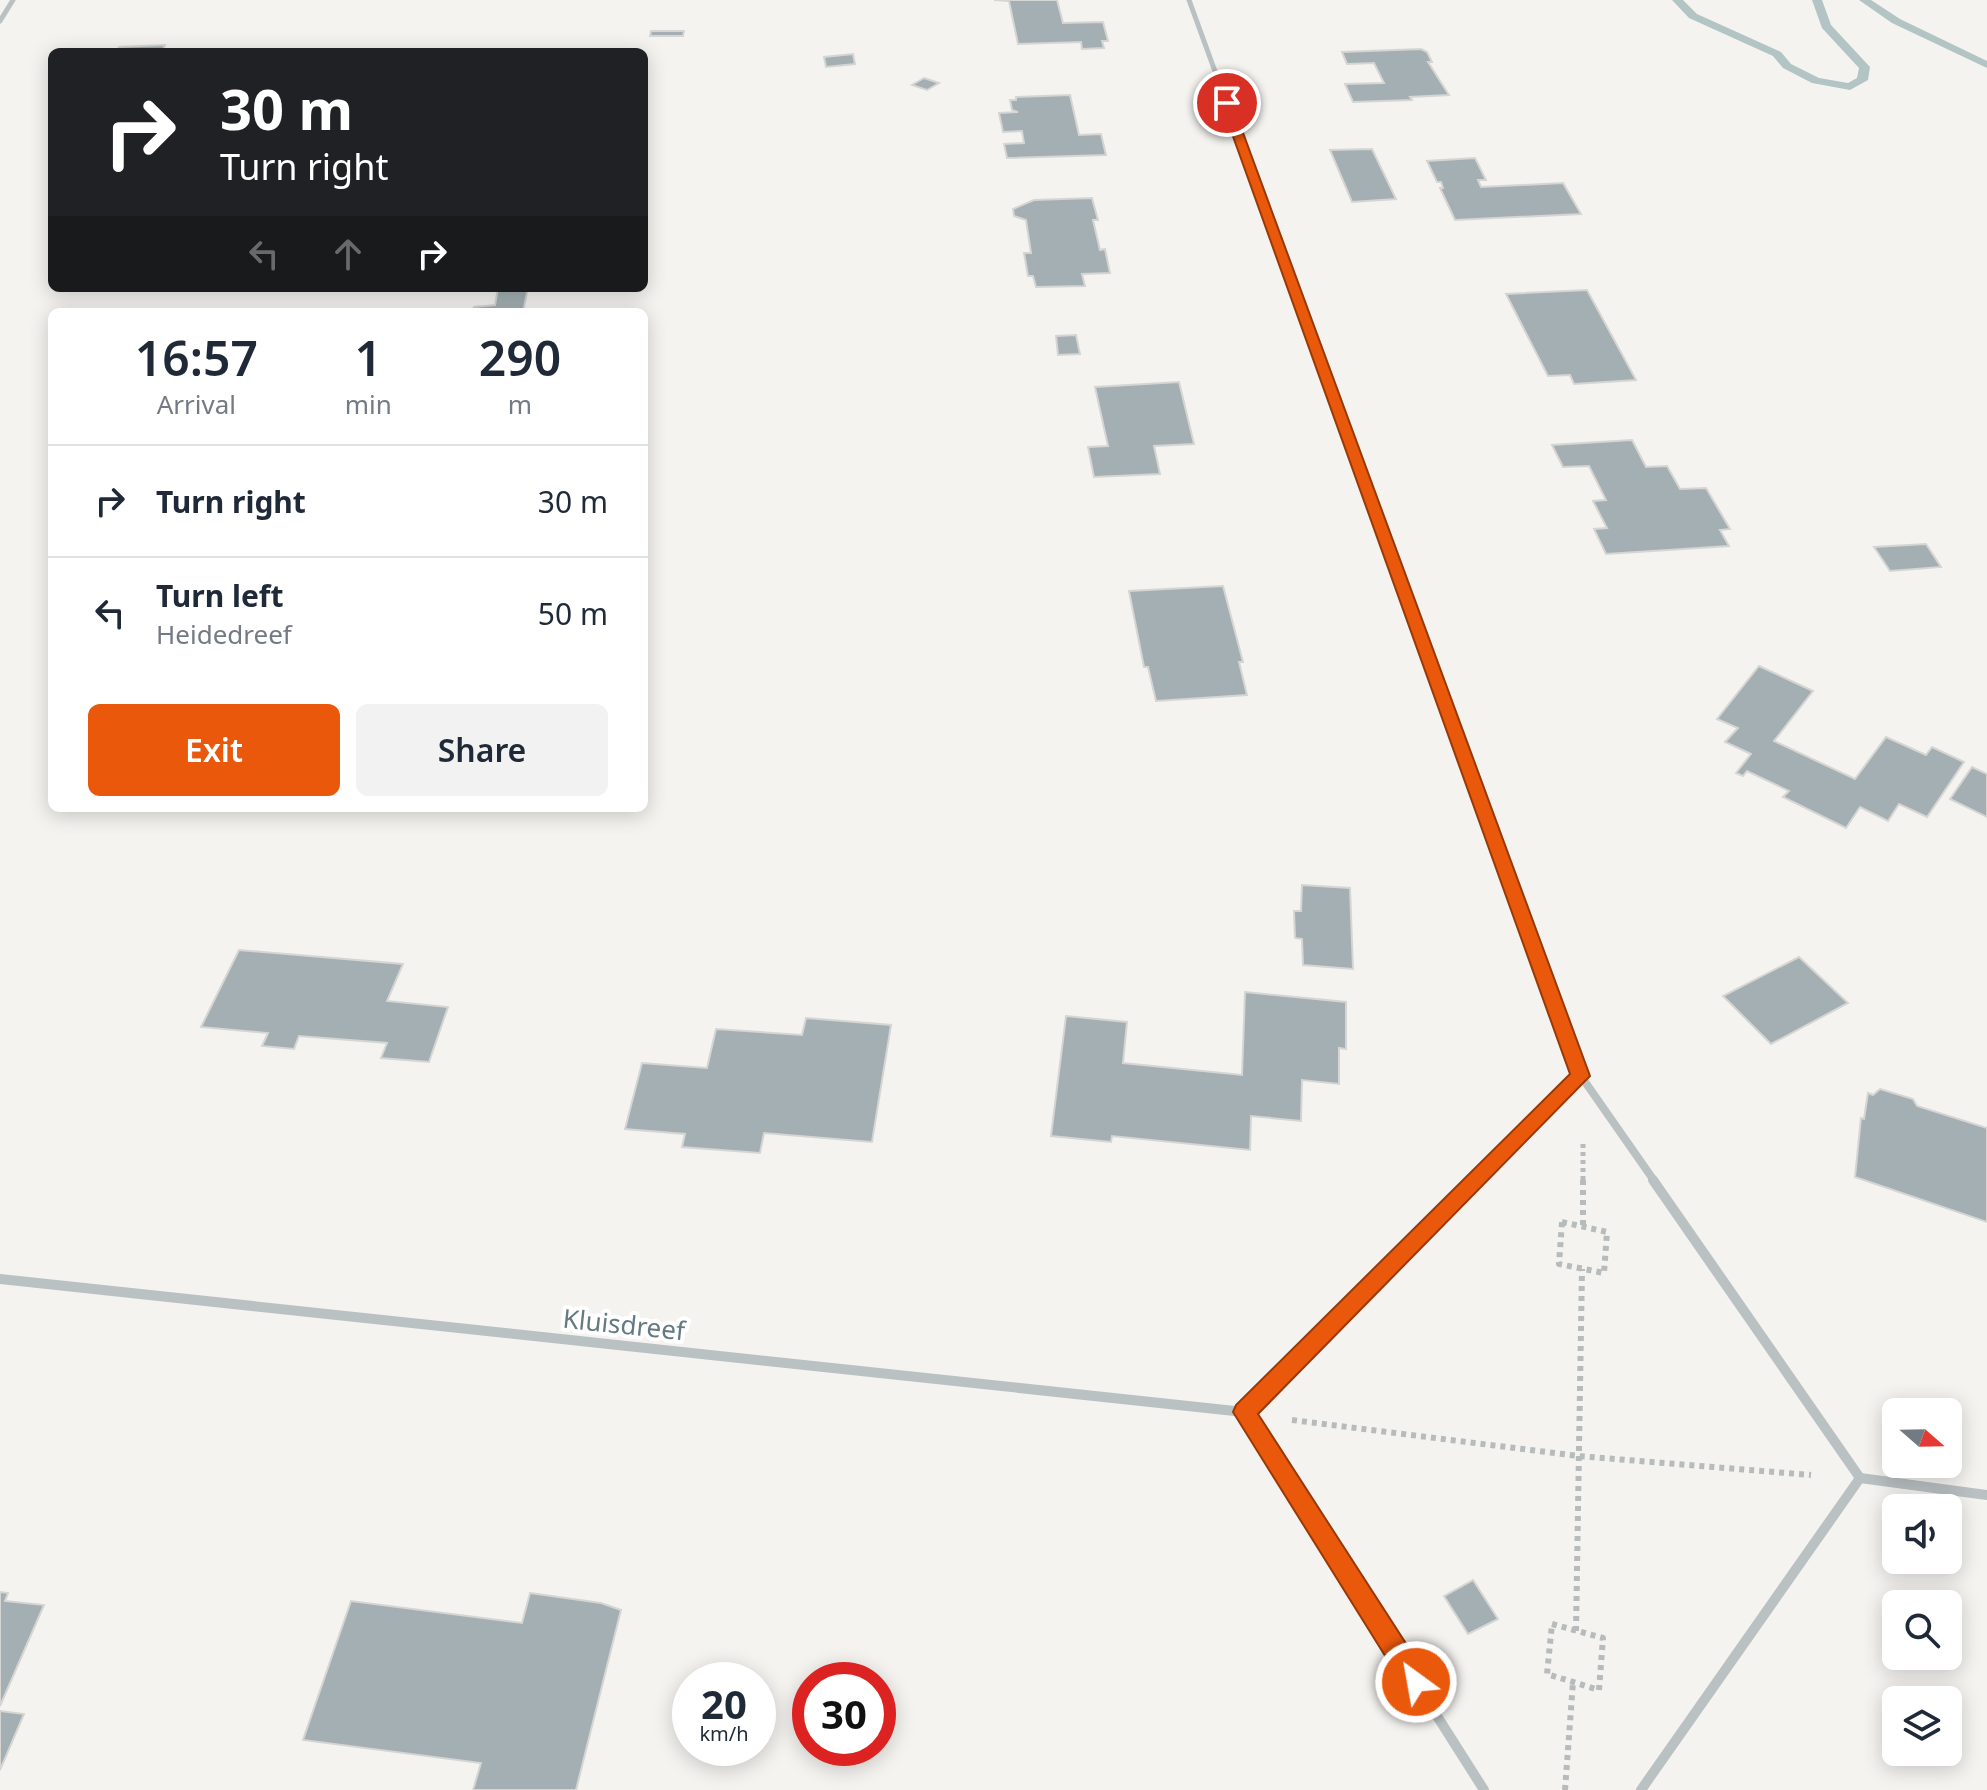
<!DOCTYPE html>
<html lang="en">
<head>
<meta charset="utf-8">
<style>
	:root { --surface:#fff; --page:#f2f2f3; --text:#1f2937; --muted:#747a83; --line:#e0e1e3; --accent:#ea580c }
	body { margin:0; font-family:"Noto Sans",sans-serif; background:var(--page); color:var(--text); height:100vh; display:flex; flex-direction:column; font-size:30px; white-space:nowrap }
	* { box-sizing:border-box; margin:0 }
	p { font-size:26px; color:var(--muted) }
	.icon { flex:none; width:44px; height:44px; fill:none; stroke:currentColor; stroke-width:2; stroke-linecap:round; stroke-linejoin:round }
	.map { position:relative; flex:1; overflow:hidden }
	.side { position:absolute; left:48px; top:308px; width:600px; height:504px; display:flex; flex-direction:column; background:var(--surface); border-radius:12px; box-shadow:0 4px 20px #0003 }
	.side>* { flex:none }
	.hud { position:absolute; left:48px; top:48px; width:600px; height:244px; border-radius:12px; box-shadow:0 4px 20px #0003; background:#202124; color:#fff; overflow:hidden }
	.needle { width:52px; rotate:110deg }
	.tools { position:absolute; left:1882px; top:1398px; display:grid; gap:16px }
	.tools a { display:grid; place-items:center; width:80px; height:80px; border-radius:12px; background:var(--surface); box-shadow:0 4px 20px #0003; font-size:40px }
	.speed { position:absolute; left:672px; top:1662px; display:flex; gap:16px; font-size:40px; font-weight:700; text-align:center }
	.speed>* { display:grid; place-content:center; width:104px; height:104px; border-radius:50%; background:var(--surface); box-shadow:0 4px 20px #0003; line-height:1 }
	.speed small { font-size:20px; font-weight:400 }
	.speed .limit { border:12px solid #d22; background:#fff; color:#111 }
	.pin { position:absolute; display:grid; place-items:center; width:68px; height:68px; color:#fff; margin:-34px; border:4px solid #fff; border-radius:50%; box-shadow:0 2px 8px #0007 }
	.me { position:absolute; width:88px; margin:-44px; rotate:328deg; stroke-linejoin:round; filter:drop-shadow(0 0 6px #0008) }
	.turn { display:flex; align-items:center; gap:28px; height:168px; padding:0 40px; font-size:36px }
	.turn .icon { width:104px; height:104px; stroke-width:2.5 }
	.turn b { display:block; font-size:56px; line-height:68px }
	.lanes { display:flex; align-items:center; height:76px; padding:0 40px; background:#0003; justify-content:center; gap:40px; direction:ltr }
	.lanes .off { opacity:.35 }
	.eta { display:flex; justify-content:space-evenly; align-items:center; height:136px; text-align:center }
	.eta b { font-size:48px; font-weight:600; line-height:56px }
	.cta { display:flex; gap:16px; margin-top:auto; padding:16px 40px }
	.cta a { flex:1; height:92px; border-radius:12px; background:var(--accent); color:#fff; font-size:32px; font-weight:600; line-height:92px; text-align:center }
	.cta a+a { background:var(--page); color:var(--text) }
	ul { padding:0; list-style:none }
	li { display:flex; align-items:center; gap:24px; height:112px; padding:0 40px; border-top:2px solid var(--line) }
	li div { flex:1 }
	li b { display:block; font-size:30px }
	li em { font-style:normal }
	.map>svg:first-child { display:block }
</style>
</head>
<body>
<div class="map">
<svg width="1987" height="1790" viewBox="0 0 1987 1790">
	<rect width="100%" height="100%" fill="#f4f3f0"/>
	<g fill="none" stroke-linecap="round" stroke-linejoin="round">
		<!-- stream -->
		<g fill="#b3c4c5" fill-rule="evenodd">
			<polygon points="1672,0 1683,0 1697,14 1781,52 1791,64 1819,78 1848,83 1857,78 1859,68 1822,28 1812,0 1822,0 1831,25 1870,67 1868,80 1850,90 1812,83 1783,68 1773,56 1689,18"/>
			<polygon points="1859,0 1871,0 1900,19 1987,61 1987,68 1892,23"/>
		</g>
	</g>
	<!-- building -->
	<g fill="#a3afb2" stroke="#d5d5d3" stroke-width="2">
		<polygon points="994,0 1057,0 1063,23 1103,22 1108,41 1102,41 1104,48 1082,49 1081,42 1018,44 1009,1"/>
		<polygon points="651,31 684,31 683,36 650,36"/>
		<polygon points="165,45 162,52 116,52 119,47"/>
		<polygon points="283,49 282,52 220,52 221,51"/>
		<polygon points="1421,49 1427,52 1432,62 1428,62 1449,95 1410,97 1412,100 1353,102 1345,84 1384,83 1374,63 1347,64 1342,52"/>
		<polygon points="853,54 855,64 826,67 824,57"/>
		<polygon points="924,78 939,83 927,90 912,85"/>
		<polygon points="1070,95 1079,135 1101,134 1106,155 1007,158 1004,144 1024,143 1022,131 1003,132 999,113 1018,112 1012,110 1010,100 1016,100 1016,97"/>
		<polygon points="1372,149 1396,199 1352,202 1330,150"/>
		<polygon points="1475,158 1486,180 1478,180 1481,187 1563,183 1581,214 1455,220 1440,188 1443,188 1441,182 1437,182 1427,161"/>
		<polygon points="1092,198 1098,220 1093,220 1100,250 1105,249 1110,273 1082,274 1085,286 1036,287 1033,276 1028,276 1024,253 1031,253 1026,220 1014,216 1013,209 1034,200"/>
		<polygon points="498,288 528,288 523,312 473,312 474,307 495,305"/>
		<polygon points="1587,290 1636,380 1574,384 1570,375 1548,376 1506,294"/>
		<polygon points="1076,335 1080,354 1058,355 1056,336"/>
		<polygon points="1179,382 1194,444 1154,446 1160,474 1094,477 1088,447 1108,446 1095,387"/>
		<polygon points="1632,440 1646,467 1667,466 1680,489 1706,488 1730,529 1720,530 1729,546 1606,554 1594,529 1607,528 1593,501 1606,500 1589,466 1563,467 1552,445"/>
		<polygon points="1926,544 1941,567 1890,571 1874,547"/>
		<polygon points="1223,586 1243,662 1239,662 1247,695 1156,701 1148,667 1144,667 1129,591"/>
		<polygon points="1759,666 1813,691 1774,741 1855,779 1886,737 1926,755 1932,747 1964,762 1927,817 1899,804 1888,821 1860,807 1846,828 1783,797 1789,791 1747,771 1743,776 1736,773 1751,754 1725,742 1738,728 1717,719"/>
		<polygon points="1972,767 1987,774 1987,817 1950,799"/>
		<polygon points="1302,885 1350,888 1353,969 1303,965 1302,939 1295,938 1294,911 1301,911"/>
		<polygon points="239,950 403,964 387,1001 448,1007 429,1062 381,1058 387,1043 299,1036 294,1049 262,1046 268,1033 201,1027"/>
		<polygon points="1799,957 1848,1003 1771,1044 1723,996"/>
		<polygon points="1245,992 1346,1002 1346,1049 1339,1048 1339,1084 1302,1080 1301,1121 1251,1116 1250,1150 1112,1136 1111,1142 1051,1136 1066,1016 1127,1022 1123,1063 1242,1075"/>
		<polygon points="806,1018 891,1025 872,1142 764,1133 760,1153 682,1147 685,1134 625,1129 642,1063 707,1068 716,1029 802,1035"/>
		<polygon points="1880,1089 1913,1099 1917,1106 1987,1128 1987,1222 1855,1177 1861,1118 1864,1119 1868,1093 1873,1095"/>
		<polygon points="1473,1580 1498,1619 1468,1634 1444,1596"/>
		<polygon points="0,1592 8,1593 5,1601 44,1605 0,1706"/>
		<polygon points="530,1593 601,1603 621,1610 576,1790 473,1790 481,1763 303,1740 351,1601 522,1623"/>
		<polygon points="0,1711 24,1714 0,1770"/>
	</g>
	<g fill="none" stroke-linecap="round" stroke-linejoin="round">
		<!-- path-far1 -->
		<polyline stroke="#b7bbbc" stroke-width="5" stroke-dasharray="4 4" stroke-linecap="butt" points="1583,1144 1583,1182"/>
		<!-- path -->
		<g stroke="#b7bbbc" stroke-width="6" stroke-dasharray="5 5" stroke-linecap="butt">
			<polyline points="1583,1180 1583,1227"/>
			<polygon points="1562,1222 1607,1232 1604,1273 1559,1264"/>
			<polyline points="1292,1420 1578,1456 1811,1475"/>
			<polygon points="1552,1624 1603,1638 1599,1690 1547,1674"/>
			<polyline points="1576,1631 1582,1269"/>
			<polyline points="1565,1790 1573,1682"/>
		</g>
		<!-- street-far3 -->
		<g stroke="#bac1c3" stroke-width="5">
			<polyline points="1189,0 1302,310"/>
			<polyline points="0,21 13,0"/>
		</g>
		<!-- street-far2 -->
		<polyline stroke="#bac1c3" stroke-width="6" points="1301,308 1443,697"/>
		<!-- street-far1 -->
		<g stroke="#bac1c3" stroke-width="8">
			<polyline points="1442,695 1581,1076 1655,1182"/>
			<polyline points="1474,1182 1581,1076"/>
		</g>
		<!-- street -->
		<g stroke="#bac1c3" stroke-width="10">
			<polyline points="1476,1180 1244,1412 1484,1790"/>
			<polyline points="0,1279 1244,1412"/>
			<polyline points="1860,1478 1987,1495"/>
			<polyline points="1641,1790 1860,1478 1653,1180"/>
		</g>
	</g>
	<!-- route -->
	<polygon fill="#ea580c" stroke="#983908" stroke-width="2" points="1227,100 1232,103 1590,1076 1258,1414 1425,1673 1428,1682 1425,1691 1416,1695 1407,1691 1233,1412 1236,1405 1570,1074 1221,103"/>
	<g text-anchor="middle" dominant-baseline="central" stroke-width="8" stroke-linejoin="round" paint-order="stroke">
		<!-- near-street labels -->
		<g font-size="26" fill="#637a81" stroke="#fff">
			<text transform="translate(624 1324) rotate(6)">Kluisdreef</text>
		</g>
	</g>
</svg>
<div class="tools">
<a><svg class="needle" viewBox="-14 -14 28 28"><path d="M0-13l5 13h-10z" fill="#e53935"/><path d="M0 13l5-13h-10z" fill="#747a83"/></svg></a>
<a><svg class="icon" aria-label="sound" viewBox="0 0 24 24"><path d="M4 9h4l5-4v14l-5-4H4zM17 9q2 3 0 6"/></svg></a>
<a><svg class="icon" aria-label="search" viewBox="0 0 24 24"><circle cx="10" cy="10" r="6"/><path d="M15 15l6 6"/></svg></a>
<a><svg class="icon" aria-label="layers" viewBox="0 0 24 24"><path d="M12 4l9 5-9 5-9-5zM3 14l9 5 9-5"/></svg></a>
</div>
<div class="speed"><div>20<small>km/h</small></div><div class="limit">30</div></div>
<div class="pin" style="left:1227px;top:103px;background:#d93025"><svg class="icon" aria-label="arrive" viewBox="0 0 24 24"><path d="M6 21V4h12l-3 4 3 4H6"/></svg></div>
<svg class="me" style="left:1416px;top:1682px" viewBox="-20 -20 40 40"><circle r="17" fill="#ea580c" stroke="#fff" stroke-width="3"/><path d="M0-11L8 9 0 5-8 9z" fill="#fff"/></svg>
<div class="hud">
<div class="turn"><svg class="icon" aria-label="right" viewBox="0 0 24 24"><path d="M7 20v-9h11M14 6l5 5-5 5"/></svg><div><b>30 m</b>Turn right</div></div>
<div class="lanes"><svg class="icon off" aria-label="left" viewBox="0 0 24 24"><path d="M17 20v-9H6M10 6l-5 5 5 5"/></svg><svg class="icon off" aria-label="ahead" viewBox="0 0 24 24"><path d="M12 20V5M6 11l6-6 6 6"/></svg><svg class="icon" aria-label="right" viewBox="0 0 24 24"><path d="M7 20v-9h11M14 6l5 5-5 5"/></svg></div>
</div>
<section class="side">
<div class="eta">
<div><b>16:57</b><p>Arrival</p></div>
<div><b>1</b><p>min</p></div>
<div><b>290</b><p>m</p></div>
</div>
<ul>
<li><svg class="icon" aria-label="right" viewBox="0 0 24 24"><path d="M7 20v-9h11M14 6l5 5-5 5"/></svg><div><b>Turn right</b></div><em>30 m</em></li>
<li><svg class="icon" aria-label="left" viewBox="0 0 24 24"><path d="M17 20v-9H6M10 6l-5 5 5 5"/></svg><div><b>Turn left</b><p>Heidedreef</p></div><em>50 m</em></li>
</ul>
<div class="cta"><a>Exit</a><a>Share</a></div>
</section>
</div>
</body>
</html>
